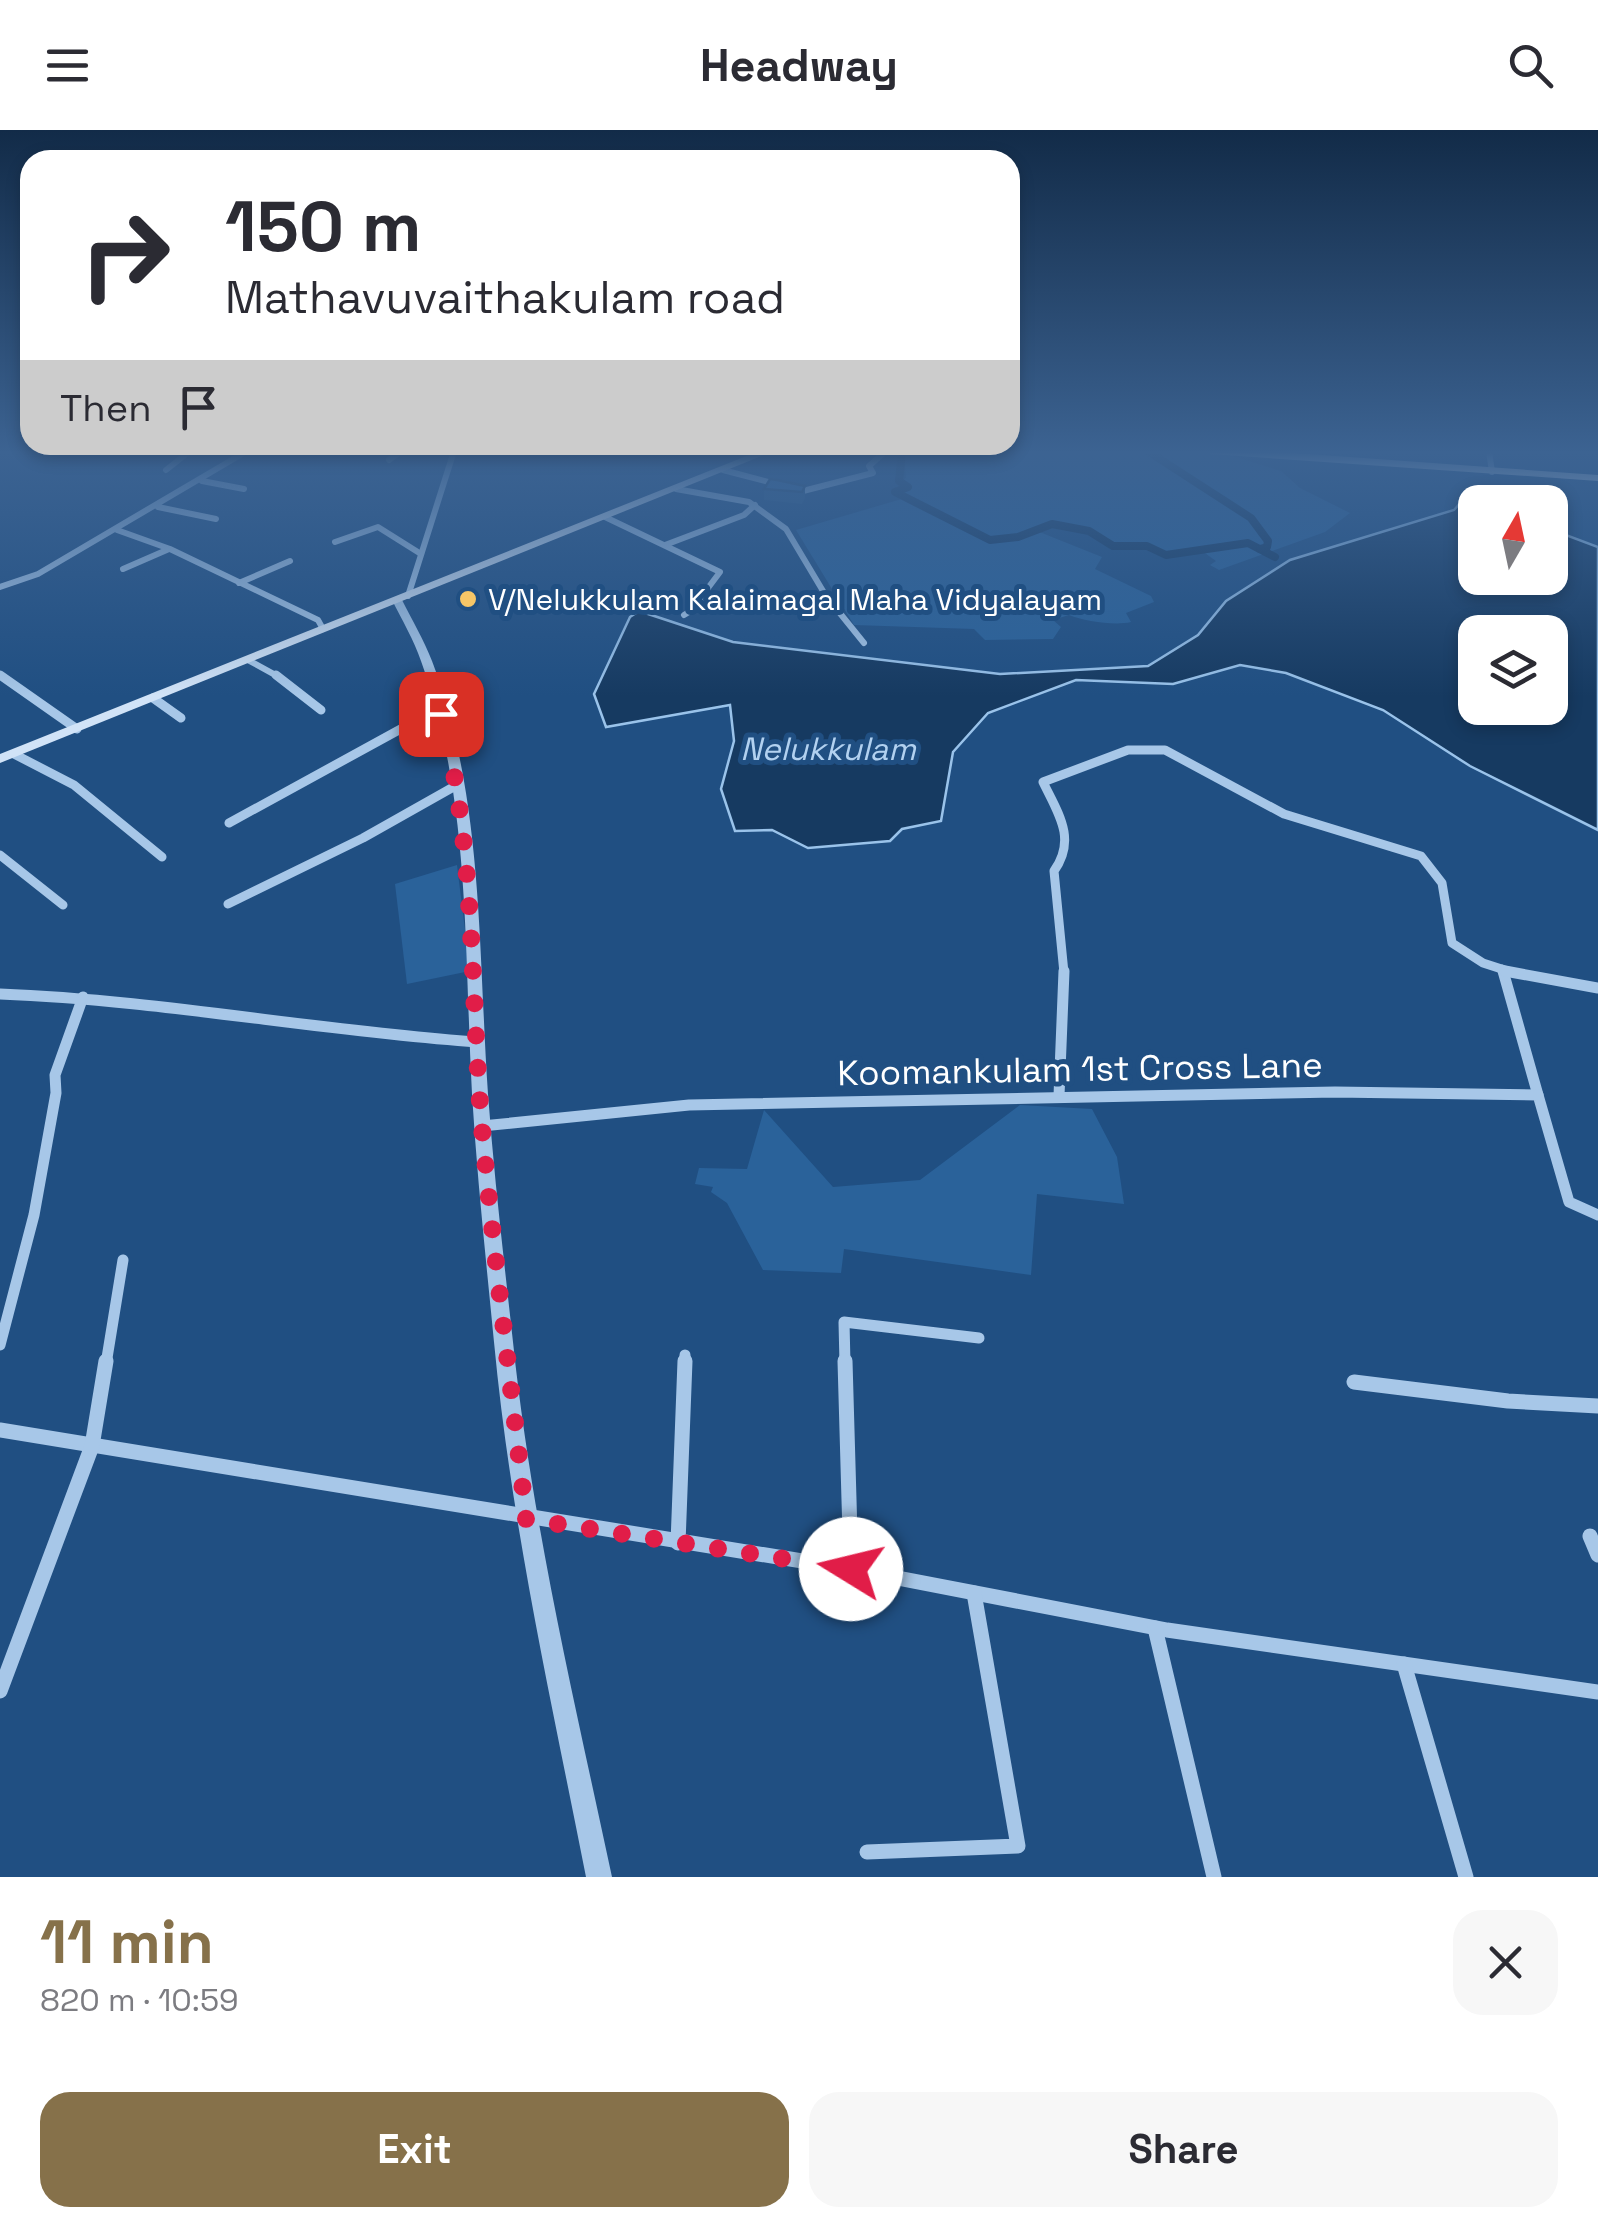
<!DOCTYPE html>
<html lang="en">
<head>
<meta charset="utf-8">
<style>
	:root { --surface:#fff; --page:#f7f7f7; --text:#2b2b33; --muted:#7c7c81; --accent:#86714a }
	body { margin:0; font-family:"Space Grotesk",sans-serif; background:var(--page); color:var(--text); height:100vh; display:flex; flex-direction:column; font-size:38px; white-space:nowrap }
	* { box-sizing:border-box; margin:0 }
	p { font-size:32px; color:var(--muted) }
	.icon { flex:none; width:55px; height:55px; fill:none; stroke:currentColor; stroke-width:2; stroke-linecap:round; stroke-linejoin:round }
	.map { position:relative; height:1747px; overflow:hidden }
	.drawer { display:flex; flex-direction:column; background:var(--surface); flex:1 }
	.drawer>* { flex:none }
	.guide { position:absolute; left:20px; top:20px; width:1000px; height:305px; border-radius:30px; box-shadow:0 5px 15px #0003; background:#fff; color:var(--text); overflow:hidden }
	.needle { width:65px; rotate:9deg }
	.fabs { position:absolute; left:1458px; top:355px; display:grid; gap:20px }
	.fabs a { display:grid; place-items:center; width:110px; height:110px; border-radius:20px; background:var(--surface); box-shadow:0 5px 15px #0003; font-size:50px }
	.pin { position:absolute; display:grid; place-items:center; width:85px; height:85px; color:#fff; margin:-42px; border-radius:20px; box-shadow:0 5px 15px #0006 }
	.me { position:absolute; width:110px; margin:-55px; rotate:279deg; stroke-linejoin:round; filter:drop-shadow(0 0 8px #0008) }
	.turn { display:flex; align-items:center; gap:35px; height:210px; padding:0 40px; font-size:45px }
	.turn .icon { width:130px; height:130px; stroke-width:2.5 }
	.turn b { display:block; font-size:70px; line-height:85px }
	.then { display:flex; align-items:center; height:95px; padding:0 40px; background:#0003; gap:20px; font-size:38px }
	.round { display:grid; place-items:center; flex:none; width:105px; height:105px; border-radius:30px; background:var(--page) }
	.headline { display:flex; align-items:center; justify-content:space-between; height:170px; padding:0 40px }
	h1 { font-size:60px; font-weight:800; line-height:75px; color:var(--accent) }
	.cta { display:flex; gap:20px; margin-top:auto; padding:20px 40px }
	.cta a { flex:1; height:115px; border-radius:30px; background:var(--accent); color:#fff; font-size:40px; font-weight:800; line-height:115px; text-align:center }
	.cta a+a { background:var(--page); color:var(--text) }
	header { display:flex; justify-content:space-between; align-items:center; height:130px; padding:0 40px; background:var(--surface); font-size:45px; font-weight:800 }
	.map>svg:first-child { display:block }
</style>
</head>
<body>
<header><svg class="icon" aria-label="menu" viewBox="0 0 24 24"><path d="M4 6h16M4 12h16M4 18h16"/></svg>Headway<svg class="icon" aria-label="search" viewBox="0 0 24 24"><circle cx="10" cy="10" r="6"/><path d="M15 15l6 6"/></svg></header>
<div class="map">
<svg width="1598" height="1747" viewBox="0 0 1598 1747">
	<rect width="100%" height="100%" fill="#204f82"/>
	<!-- green -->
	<g fill="#2a629a">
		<path d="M904,321L1224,323L1281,341L1300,358L1350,383L1325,402L1219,440L1210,435L1216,431L1202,421L1167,424L1146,415H1113L1094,401L1070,395L1032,399L1102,427L1095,439L1151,466L1154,472L1126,483L1131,492C1115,496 1084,491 1069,485L1053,490L1061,497L1053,509L985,510L974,499L854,495L796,400L905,368L898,362L910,357L901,351L906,348Z"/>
		<polygon points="457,735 470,841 407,854 395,754"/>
		<polygon points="1020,975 1092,979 1117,1027 1124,1074 1037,1064 1031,1145 844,1119 841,1143 763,1140 727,1073 711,1062 713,1057 695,1054 699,1038 747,1039 764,980 833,1057 920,1050"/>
	</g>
	<!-- water -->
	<path fill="#163a61" stroke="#9ac3ea" stroke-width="2.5" fill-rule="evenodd" d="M1470,362L1489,372H1475V448H1550V399L1598,417V700L1470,636L1383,580L1286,543L1240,535L1173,554L1076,550L988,583L953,622L941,691L902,699L890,711L808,718L772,700L735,701L721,659L734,611L730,575L606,597L594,564L630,487L639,481L733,512L1000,544L1148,536L1198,505L1226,471L1290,430L1454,380ZM1475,502H1550V578H1475Z"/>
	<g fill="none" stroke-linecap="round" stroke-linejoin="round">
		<!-- canal -->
		<g stroke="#163a61" stroke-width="8">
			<polyline points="902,321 899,351 908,357 895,362 990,410 1018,407 1052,394 1089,401 1113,416 1147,416 1166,425 1248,413 1275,427"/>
			<polyline points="1149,322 1251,388 1268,411 1267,417 1260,419"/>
		</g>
		<!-- minor-far3 -->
		<g stroke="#a7c7e8" stroke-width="6">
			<polyline points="1489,321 1492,342"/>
			<polyline points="389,330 401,321"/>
			<polyline points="166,340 190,321"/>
			<polyline points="723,340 803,361 873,343 869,336 886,321"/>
			<polyline points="202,351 244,359"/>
			<polyline points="676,359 749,372 786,399 826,466 864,513"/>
			<polyline points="158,377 216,389"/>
			<polyline points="605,387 720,442 702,466 702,474 684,485"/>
			<polyline points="117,400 170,419 318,490 323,499"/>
			<polyline points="335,412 378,397 421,424"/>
			<polyline points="665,415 744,385 755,375"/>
			<polyline points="123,439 169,419"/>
			<polyline points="239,453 290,431"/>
			<polyline points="0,457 38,444 247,321"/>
			<polyline points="408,466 454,321"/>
			<polyline points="248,530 279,547"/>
			<polyline points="0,545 3,547"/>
		</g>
		<!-- minor-far2 -->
		<g stroke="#a7c7e8" stroke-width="9">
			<polyline points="0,545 77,599"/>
			<polyline points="276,545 321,580"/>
			<polyline points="153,568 181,588"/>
			<polyline points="14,624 74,655 162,727"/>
			<polyline points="229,693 419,589 441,584"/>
			<polyline points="0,725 63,775"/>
			<polyline points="228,774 363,708 457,655"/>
			<polyline points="1502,839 1503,843"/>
			<path d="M1064,843L1054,741C1077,709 1058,683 1043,652L1128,620H1165L1284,684L1421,726L1442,753L1452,813L1483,833L1514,843"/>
		</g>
		<!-- minor-far1 -->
		<g stroke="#a7c7e8" stroke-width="11">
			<polyline points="1503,841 1538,965"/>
			<polyline points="1505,841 1598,858"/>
			<path d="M0,864C160,870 317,901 477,912"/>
			<polyline points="1059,966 1064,841"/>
			<polyline points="482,996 689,975 1335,962 1538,965 1569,1072 1598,1085"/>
			<polyline points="0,1215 34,1085 56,963 55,945 83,867"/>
			<polyline points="106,1234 123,1130"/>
			<polyline points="685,1234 685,1225"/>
			<polyline points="845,1234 844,1192 979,1208"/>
		</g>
		<!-- minor -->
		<g stroke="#a7c7e8" stroke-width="15">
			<polyline points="845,1231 851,1439"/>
			<polyline points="1354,1252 1508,1271 1598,1276"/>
			<polyline points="0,1300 851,1439 1167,1500 1598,1562"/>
			<polyline points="1590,1406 1598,1425"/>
			<polyline points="678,1413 685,1231"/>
			<polyline points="1155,1498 1214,1747"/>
			<polyline points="1404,1534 1466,1747"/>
			<polyline points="0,1561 92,1316 106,1231"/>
			<polyline points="867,1722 1018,1716 974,1463"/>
		</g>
		<!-- tertiary -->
		<path fill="#a7c7e8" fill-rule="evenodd" d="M393,468L402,470C412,490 424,510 432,531C484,668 478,820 488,964C494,1047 504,1130 513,1212C532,1393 574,1569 612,1747H586C551,1569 511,1393 494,1212C486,1130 477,1047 472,964C464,820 471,669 421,531C414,510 402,490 392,470Z"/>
		<!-- secondary -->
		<polygon fill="#d1e3f7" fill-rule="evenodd" points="759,321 774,321 0,633 0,624"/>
		<!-- trunk -->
		<polygon fill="#f4f8fe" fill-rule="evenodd" points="1205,321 1265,321 1598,345 1598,351 1210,324"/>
	</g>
	<!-- wall -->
	<polygon fill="#295989" points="805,356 805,368 802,374 764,370 764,359"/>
	<!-- building -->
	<polygon fill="#30679f" stroke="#22486f" stroke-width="2.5" points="770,349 777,350 805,356 802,362 764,359"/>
	<!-- sky -->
	<linearGradient id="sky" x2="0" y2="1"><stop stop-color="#122b48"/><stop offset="0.57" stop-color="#3c6392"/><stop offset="1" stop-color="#3c6392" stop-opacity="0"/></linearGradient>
	<rect width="1598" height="566" fill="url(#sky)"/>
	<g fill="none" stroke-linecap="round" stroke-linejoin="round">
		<!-- route -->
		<path stroke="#e11d48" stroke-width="18" stroke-dasharray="0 32.4" d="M441,584C476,719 470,860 482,998C494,1129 512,1259 526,1389L851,1439"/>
	</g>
	<!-- markers -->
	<circle fill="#f6c667" stroke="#204f82" stroke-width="4" cx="468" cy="469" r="10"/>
	<g text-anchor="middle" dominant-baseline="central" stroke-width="10" stroke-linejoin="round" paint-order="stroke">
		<!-- far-poi labels -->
		<g font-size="30" fill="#fff" stroke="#204f82" text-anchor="start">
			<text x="488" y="469">V/Nelukkulam Kalaimagal Maha Vidyalayam</text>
		</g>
		<!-- far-water labels -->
		<g font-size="32" font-style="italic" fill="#b2d1f0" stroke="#204f82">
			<text x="828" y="619">Nelukkulam</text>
		</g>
		<!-- street labels -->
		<g font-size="35" fill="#fff" stroke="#204f82">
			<text transform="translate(1080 939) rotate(-1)">Koomankulam 1st Cross Lane</text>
		</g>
	</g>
</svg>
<div class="fabs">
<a><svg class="needle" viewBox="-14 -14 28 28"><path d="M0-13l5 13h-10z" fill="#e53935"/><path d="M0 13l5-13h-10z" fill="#7c7c81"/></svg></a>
<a><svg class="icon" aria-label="layers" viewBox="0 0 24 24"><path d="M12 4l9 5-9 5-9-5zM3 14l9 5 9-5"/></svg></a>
</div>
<div class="pin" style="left:441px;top:584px;background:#d93025"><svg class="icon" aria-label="arrive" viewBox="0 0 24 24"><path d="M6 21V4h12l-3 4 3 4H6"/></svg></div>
<svg class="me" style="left:851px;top:1439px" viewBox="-20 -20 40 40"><circle r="19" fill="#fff"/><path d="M0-13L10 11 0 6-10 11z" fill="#e11d48"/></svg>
<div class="guide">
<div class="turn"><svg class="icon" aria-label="right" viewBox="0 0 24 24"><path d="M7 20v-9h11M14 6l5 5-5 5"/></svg><div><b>150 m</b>Mathavuvaithakulam road</div></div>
<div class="then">Then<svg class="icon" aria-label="arrive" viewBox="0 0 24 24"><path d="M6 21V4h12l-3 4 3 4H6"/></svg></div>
</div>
</div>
<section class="drawer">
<div class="headline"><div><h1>11 min</h1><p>820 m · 10:59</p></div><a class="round"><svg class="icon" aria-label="close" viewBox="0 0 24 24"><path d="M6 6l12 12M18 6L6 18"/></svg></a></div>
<div class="cta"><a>Exit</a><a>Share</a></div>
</section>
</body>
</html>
